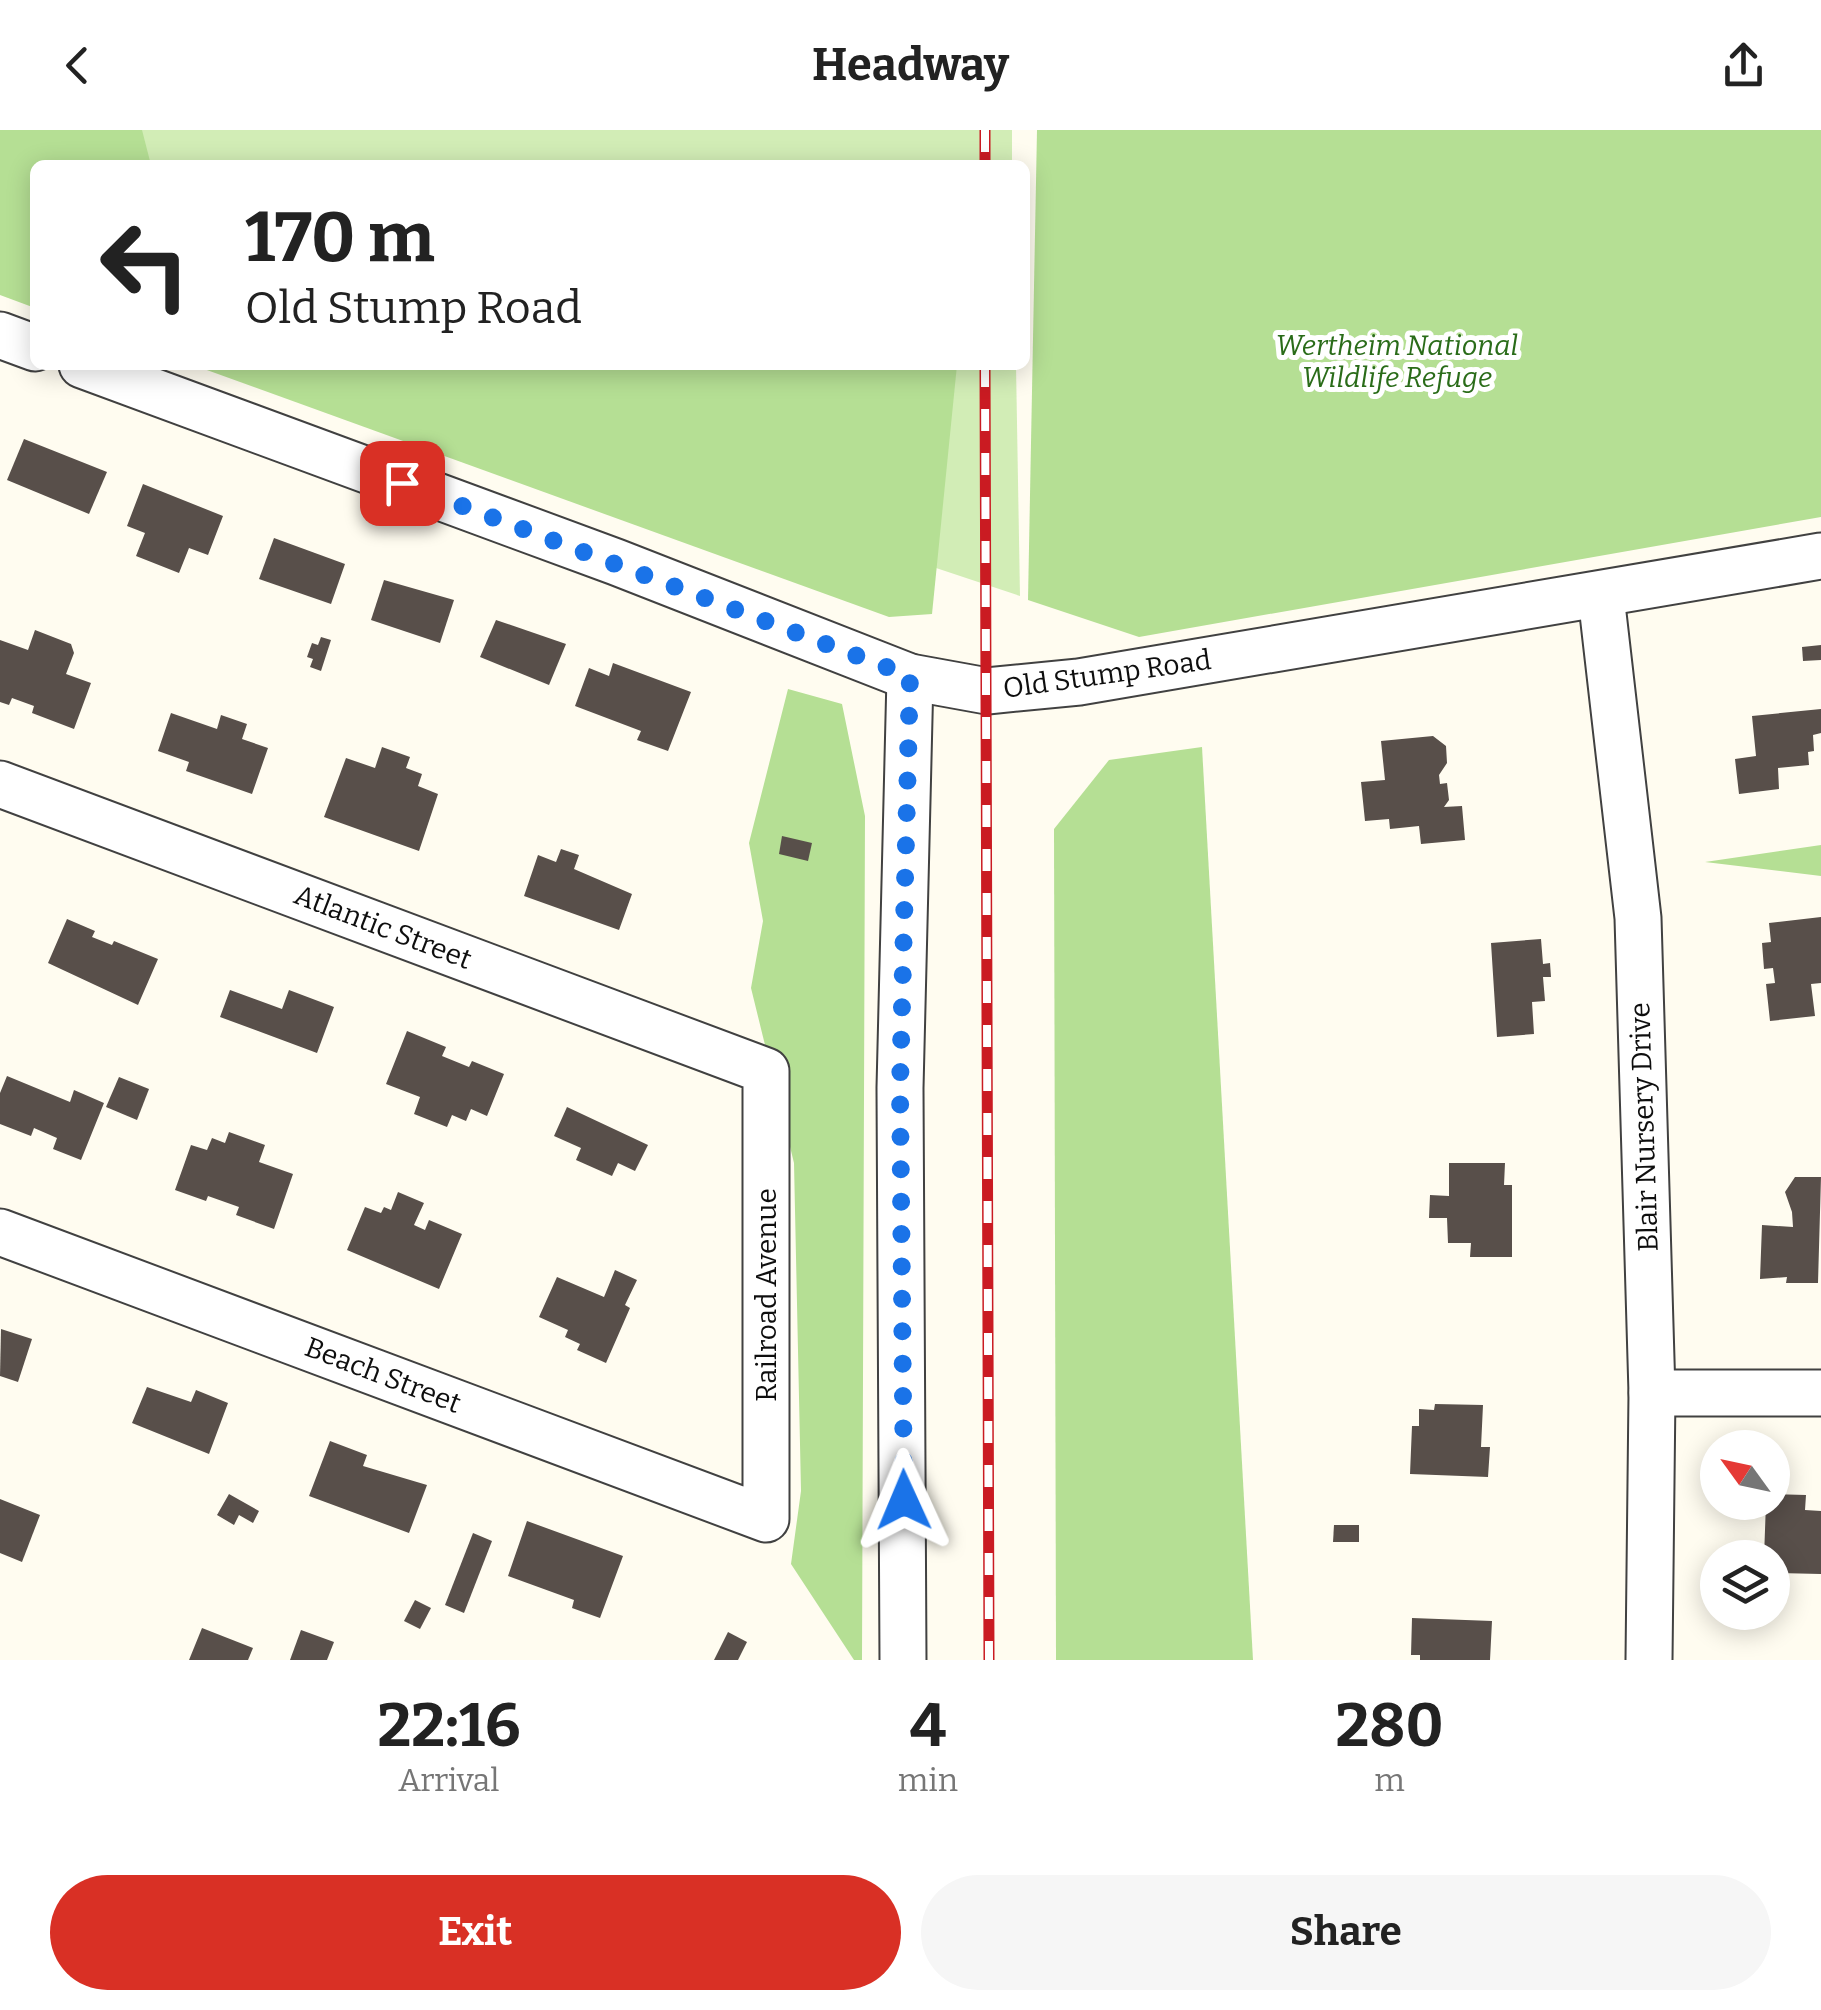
<!DOCTYPE html>
<html lang="en">
<head>
<meta charset="utf-8">
<style>
	:root { --surface:#fff; --page:#f6f6f6; --text:#222; --muted:#767676; --accent:#d93025 }
	body { margin:0; font-family:Bitter,serif; background:var(--page); color:var(--text); height:100vh; display:flex; flex-direction:column; font-size:38px; white-space:nowrap }
	* { box-sizing:border-box; margin:0 }
	p { font-size:32px; color:var(--muted) }
	.icon { flex:none; width:55px; height:55px; fill:none; stroke:currentColor; stroke-width:2; stroke-linecap:round; stroke-linejoin:round }
	.map { position:relative; height:1530px; overflow:hidden }
	.drawer { display:flex; flex-direction:column; background:var(--surface); flex:1 }
	.drawer>* { flex:none }
	.guide { position:absolute; left:30px; top:30px; width:1000px; height:210px; border-radius:15px; box-shadow:0 5px 25px #0003; background:#fff; color:var(--text); overflow:hidden }
	.needle { width:65px; rotate:303deg }
	.fabs { position:absolute; left:1700px; top:1300px; display:grid; gap:20px }
	.fabs a { display:grid; place-items:center; width:90px; height:90px; border-radius:50%; background:var(--surface); box-shadow:0 5px 25px #0003; font-size:50px }
	.pin { position:absolute; display:grid; place-items:center; width:85px; height:85px; color:#fff; margin:-42px; border-radius:20px; box-shadow:0 5px 15px #0006 }
	.me { position:absolute; width:110px; margin:-55px; rotate:359deg; stroke-linejoin:round; filter:drop-shadow(0 0 8px #0008) }
	.turn { display:flex; align-items:center; gap:35px; height:210px; padding:0 50px; font-size:45px }
	.turn .icon { width:130px; height:130px; stroke-width:2.5 }
	.turn b { display:block; font-size:70px; line-height:85px }
	.eta { display:flex; justify-content:space-evenly; align-items:center; height:170px; text-align:center }
	.eta b { font-size:60px; font-weight:700; line-height:70px }
	.button { display:flex; gap:20px; margin-top:auto; padding:20px 50px }
	.button a { flex:1; height:115px; border-radius:60px; background:var(--accent); color:#fff; font-size:40px; font-weight:700; line-height:115px; text-align:center }
	.button a+a { background:var(--page); color:var(--text) }
	header { display:flex; justify-content:space-between; align-items:center; height:130px; padding:0 50px; background:var(--surface); font-size:45px; font-weight:700 }
	.map>svg:first-child { display:block }
</style>
</head>
<body>
<header><svg class="icon" aria-label="back" viewBox="0 0 24 24"><path d="M15 5l-7 7 7 7"/></svg>Headway<svg class="icon" aria-label="share" viewBox="0 0 24 24"><path d="M12 15V3M7 8l5-5 5 5M5 13v7h14v-7"/></svg></header>
<div class="map">
<svg width="1821" height="1530" viewBox="0 0 1821 1530">
	<rect width="100%" height="100%" fill="#fffcf0"/>
	<!-- green -->
	<g fill="#d2edb6">
		<polygon points="0,0 1012,0 1012,35 35,35"/>
		<polygon points="431,235 1016,235 1020,466 897,425"/>
	</g>
	<!-- forest -->
	<g fill="#b5df94">
		<polygon points="0,0 142,0 151,35 35,35 35,178 0,165"/>
		<polygon points="1037,0 1821,0 1821,387 1139,507 1028,470"/>
		<polygon points="193,235 957,235 932,484 889,487"/>
		<polygon points="788,559 842,574 865,686 862,1530 854,1530 791,1434 801,1361 794,1033 751,858 763,791 749,713"/>
		<polygon points="1202,617 1253,1530 1056,1530 1054,699 1109,630"/>
		<polygon points="1821,715 1821,746 1705,732"/>
	</g>
	<!-- building -->
	<g fill="#584f4a">
		<polygon points="24,309 107,342 89,384 7,350"/>
		<polygon points="143,354 223,386 208,425 189,418 179,443 136,426 145,403 127,396"/>
		<polygon points="274,408 345,434 331,474 259,449"/>
		<polygon points="384,450 454,470 440,513 371,490"/>
		<polygon points="496,490 566,514 549,555 480,527"/>
		<polygon points="35,500 71,514 74,523 66,544 91,553 74,599 32,583 34,576 12,568 9,575 0,572 0,510 28,520"/>
		<polygon points="321,507 331,510 321,541 310,537 313,529 307,527 312,513 318,515"/>
		<polygon points="1821,515 1821,530 1803,531 1802,517"/>
		<polygon points="613,533 691,562 668,621 637,610 641,601 575,576 589,538 609,546"/>
		<polygon points="1821,579 1821,603 1813,605 1814,621 1808,622 1809,635 1778,638 1779,659 1739,664 1735,629 1756,626 1752,586"/>
		<polygon points="171,583 217,599 221,585 247,594 242,609 268,618 252,664 186,641 189,632 158,621"/>
		<polygon points="1433,606 1446,616 1447,633 1439,645 1440,654 1447,653 1449,670 1444,677 1462,676 1465,710 1421,714 1419,696 1390,699 1389,689 1365,691 1361,652 1385,650 1381,611"/>
		<polygon points="382,617 410,627 406,638 422,644 418,656 438,664 419,721 324,687 346,628 375,638"/>
		<polygon points="782,706 812,713 808,731 779,724"/>
		<polygon points="561,719 579,725 574,739 632,764 619,800 524,766 538,725 556,732"/>
		<polygon points="1821,787 1821,853 1811,854 1815,886 1770,891 1766,854 1775,853 1773,838 1764,839 1762,813 1771,812 1769,793"/>
		<polygon points="67,789 95,801 92,807 112,815 114,811 158,829 138,875 48,833"/>
		<polygon points="1541,809 1543,834 1550,833 1551,847 1543,847 1545,871 1532,872 1534,904 1497,907 1491,813"/>
		<polygon points="230,860 282,879 289,860 334,877 317,923 220,887"/>
		<polygon points="407,901 446,917 442,926 469,937 472,931 504,944 487,986 471,979 466,991 452,985 447,997 414,984 420,967 386,954"/>
		<polygon points="7,946 70,972 74,960 104,973 81,1030 53,1019 57,1008 34,998 31,1006 0,994 0,963"/>
		<polygon points="119,947 149,959 137,990 106,977"/>
		<polygon points="567,977 648,1015 635,1041 618,1033 612,1046 576,1030 581,1018 554,1006"/>
		<polygon points="229,1002 265,1015 259,1032 293,1044 274,1099 236,1085 239,1077 208,1066 206,1071 175,1060 191,1015 207,1020 212,1008 225,1013"/>
		<polygon points="1449,1033 1505,1033 1504,1055 1512,1055 1512,1127 1470,1127 1471,1113 1448,1113 1447,1088 1429,1088 1430,1065 1449,1066"/>
		<polygon points="1795,1047 1821,1047 1818,1153 1786,1153 1787,1147 1760,1149 1762,1095 1793,1097 1792,1082 1785,1062"/>
		<polygon points="398,1062 424,1073 414,1095 425,1100 429,1090 462,1104 439,1159 347,1120 365,1077 381,1083 384,1077 391,1080"/>
		<polygon points="615,1140 637,1150 625,1175 630,1178 606,1233 577,1220 580,1214 565,1207 568,1200 539,1187 557,1147 604,1167"/>
		<polygon points="1,1199 32,1209 18,1252 0,1246"/>
		<polygon points="147,1257 191,1272 196,1260 228,1273 209,1324 132,1293"/>
		<polygon points="1435,1274 1483,1275 1481,1317 1490,1317 1488,1347 1410,1344 1412,1296 1419,1296 1419,1279 1434,1280"/>
		<polygon points="330,1311 367,1325 363,1336 427,1355 409,1403 309,1366"/>
		<polygon points="229,1364 259,1381 253,1393 239,1385 234,1395 217,1385"/>
		<polygon points="1772,1364 1806,1365 1805,1380 1821,1381 1821,1444 1772,1443 1772,1428 1764,1428 1766,1372 1772,1372"/>
		<polygon points="0,1369 40,1385 22,1432 0,1423"/>
		<polygon points="527,1391 623,1426 600,1488 572,1478 574,1470 508,1446"/>
		<polygon points="1334,1395 1359,1395 1359,1412 1333,1412"/>
		<polygon points="473,1403 492,1411 464,1483 445,1475"/>
		<polygon points="415,1470 431,1478 420,1499 404,1491"/>
		<polygon points="1412,1488 1492,1491 1490,1530 1420,1530 1420,1525 1411,1525"/>
		<polygon points="202,1498 253,1518 248,1530 189,1530"/>
		<polygon points="301,1500 334,1512 327,1530 290,1530"/>
		<polygon points="728,1502 747,1512 738,1530 714,1530"/>
	</g>
	<g fill="none" stroke-linecap="round" stroke-linejoin="round">
		<!-- minor casing -->
		<g stroke="#414141" stroke-width="49">
			<g id="minor">
				<polyline points="0,205 35,218"/>
				<polyline points="82,235 616,432 910,547 987,561 1079,552 1821,426"/>
				<polyline points="1601,466 1638,788 1652,1263 1649,1530"/>
				<polyline points="0,654 766,941 766,1389 0,1102"/>
				<polyline points="1652,1263 1821,1263"/>
				<polyline points="903,1530 900,958 910,547"/>
			</g>
		</g>
		<!-- minor -->
		<use href="#minor" stroke="#fff" stroke-width="45"/>
		<!-- rail casing -->
		<g stroke="#ca1b22" stroke-width="11">
			<g id="rail">
				<polyline points="985,0 985,35"/>
				<polyline points="985,235 989,1530"/>
			</g>
		</g>
		<!-- rail -->
		<use href="#rail" stroke="#fff" stroke-width="8" stroke-dasharray="22" stroke-linecap="butt"/>
	</g>
	<g fill="none" stroke-linecap="round" stroke-linejoin="round">
		<!-- route -->
		<polyline stroke="#1a73e8" stroke-width="18" stroke-dasharray="0 32.4" points="402,353 910,546 900,958 904,1370"/>
	</g>
	<g text-anchor="middle" dominant-baseline="central" stroke-width="10" stroke-linejoin="round" paint-order="stroke">
		<!-- park labels -->
		<g font-size="28" font-style="italic" fill="#2a6c19" stroke="#fff">
			<text x="1397" y="215">Wertheim National<tspan x="1397" dy="32">Wildlife Refuge</tspan></text>
		</g>
		<!-- street labels -->
		<g font-size="28" fill="#0e0e0e" stroke="#fff">
			<text transform="translate(1107 544) rotate(-8)">Old Stump Road</text>
			<text transform="translate(383 797) rotate(21)">Atlantic Street</text>
			<text transform="translate(1644 997) rotate(-92)">Blair Nursery Drive</text>
			<text transform="translate(766 1165) rotate(-90)">Railroad Avenue</text>
			<text transform="translate(383 1245) rotate(21)">Beach Street</text>
		</g>
	</g>
</svg>
<div class="fabs">
<a><svg class="needle" viewBox="-14 -14 28 28"><path d="M0-13l5 13h-10z" fill="#e53935"/><path d="M0 13l5-13h-10z" fill="#767676"/></svg></a>
<a><svg class="icon" aria-label="layers" viewBox="0 0 24 24"><path d="M12 4l9 5-9 5-9-5zM3 14l9 5 9-5"/></svg></a>
</div>
<div class="pin" style="left:402px;top:353px;background:#d93025"><svg class="icon" aria-label="arrive" viewBox="0 0 24 24"><path d="M6 21V4h12l-3 4 3 4H6"/></svg></div>
<svg class="me" style="left:904px;top:1370px" viewBox="-20 -20 40 40"><path d="M0-17L14 15 0 8-14 15z" fill="#1a73e8" stroke="#fff" stroke-width="4"/></svg>
<div class="guide">
<div class="turn"><svg class="icon" aria-label="left" viewBox="0 0 24 24"><path d="M17 20v-9H6M10 6l-5 5 5 5"/></svg><div><b>170 m</b>Old Stump Road</div></div>
</div>
</div>
<section class="drawer">
<div class="eta">
<div><b>22:16</b><p>Arrival</p></div>
<div><b>4</b><p>min</p></div>
<div><b>280</b><p>m</p></div>
</div>
<div class="button"><a>Exit</a><a>Share</a></div>
</section>
</body>
</html>
